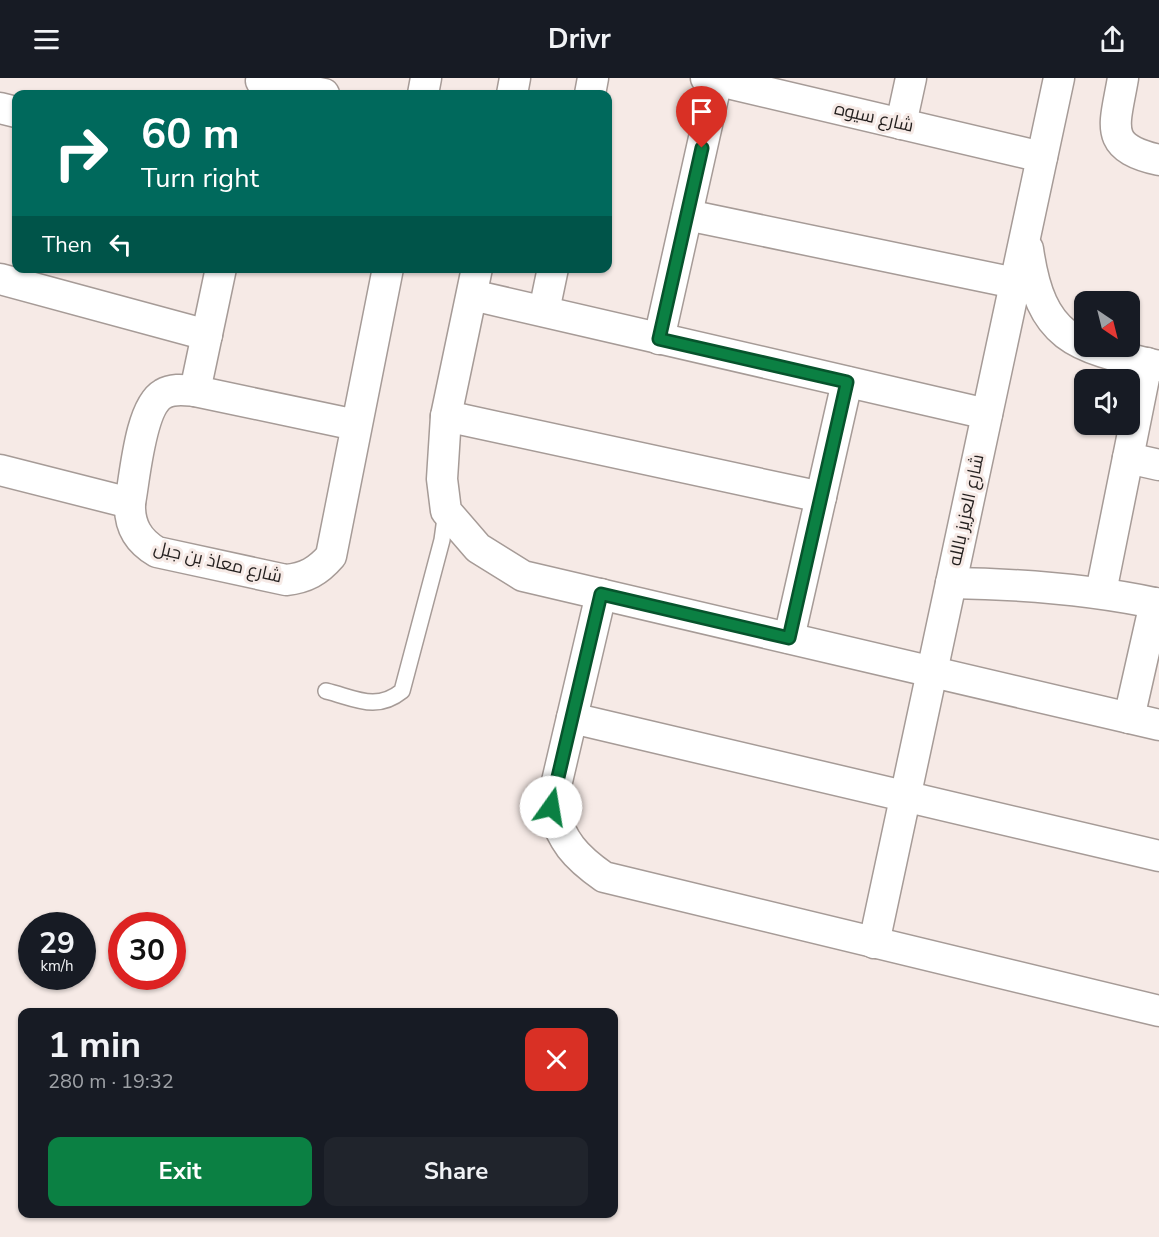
<!DOCTYPE html>
<html lang="en">
<head>
<meta charset="utf-8">
<style>
	:root { --surface:#171b24; --page:#20242c; --text:#f1f3f6; --muted:#9ea1a6; --accent:#0b8043 }
	body { margin:0; font-family:"Nunito Sans",Cairo,sans-serif; background:var(--page); color:var(--text); height:100vh; display:flex; flex-direction:column; font-size:22px; white-space:nowrap }
	* { box-sizing:border-box; margin:0 }
	p { font-size:20px; color:var(--muted) }
	.icon { flex:none; width:33px; height:33px; fill:none; stroke:currentColor; stroke-width:2; stroke-linecap:round; stroke-linejoin:round }
	.map { position:relative; flex:1; overflow:hidden }
	.drawer { position:absolute; left:18px; top:930px; width:600px; height:210px; display:flex; flex-direction:column; background:var(--surface); border-radius:12px; box-shadow:0 2px 4px #0004 }
	.drawer>* { flex:none }
	.banner { position:absolute; left:12px; top:12px; width:600px; height:183px; border-radius:12px; box-shadow:0 2px 4px #0004; background:#00695c; color:#fff; overflow:hidden }
	.needle { width:39px; rotate:145deg }
	.fabs { position:absolute; left:1074px; top:213px; display:grid; gap:12px }
	.fabs a { display:grid; place-items:center; width:66px; height:66px; border-radius:12px; background:var(--surface); box-shadow:0 2px 4px #0004; font-size:30px }
	.speed { position:absolute; left:18px; top:834px; display:flex; gap:12px; font-size:30px; font-weight:700; text-align:center }
	.speed>* { display:grid; place-content:center; width:78px; height:78px; border-radius:50%; background:var(--surface); box-shadow:0 2px 4px #0004; line-height:1 }
	.speed small { font-size:15px; font-weight:400 }
	.speed .limit { border:9px solid #d22; background:#fff; color:#111 }
	.pin { position:absolute; display:grid; place-items:center; width:51px; height:51px; color:#fff; margin:-62px -26px; border-radius:50% 50% 50% 0; rotate:-45deg; box-shadow:0 0 6px #0007 }
	.pin .icon { rotate:45deg }
	.me { position:absolute; width:66px; margin:-33px; rotate:13deg; stroke-linejoin:round; filter:drop-shadow(0 0 4px #0008) }
	.turn { display:flex; align-items:center; gap:21px; height:126px; padding:0 30px; font-size:27px }
	.turn .icon { width:78px; height:78px; stroke-width:2.5 }
	.turn b { display:block; font-size:42px; line-height:51px }
	.then { display:flex; align-items:center; height:57px; padding:0 30px; background:#0003; gap:12px; font-size:22px }
	.round { display:grid; place-items:center; flex:none; width:63px; height:63px; border-radius:12px; background:var(--page) }
	.summary { display:flex; align-items:center; justify-content:space-between; height:102px; padding:0 30px }
	h1 { font-size:36px; font-weight:700; line-height:45px }
	.primary-button { display:flex; gap:12px; margin-top:auto; padding:12px 30px }
	.primary-button a { flex:1; height:69px; border-radius:12px; background:var(--accent); color:#fff; font-size:24px; font-weight:700; line-height:69px; text-align:center }
	.primary-button a+a { background:var(--page); color:var(--text) }
	header { display:flex; justify-content:space-between; align-items:center; height:78px; padding:0 30px; background:var(--surface); font-size:27px; font-weight:700 }
	.map>svg:first-child { display:block }
</style>
</head>
<body>
<header><svg class="icon" aria-label="menu" viewBox="0 0 24 24"><path d="M4 6h16M4 12h16M4 18h16"/></svg>Drivr<svg class="icon" aria-label="share" viewBox="0 0 24 24"><path d="M12 15V3M7 8l5-5 5 5M5 13v7h14v-7"/></svg></header>
<div class="map">
<svg width="1159" height="1159" viewBox="0 0 1159 1159">
	<rect width="100%" height="100%" fill="#f6eae6"/>
	<g fill="none" stroke-linecap="round" stroke-linejoin="round">
		<!-- lane casing -->
		<g stroke="#a69b97" stroke-width="18">
			<path id="lane" d="M326,613C355,620 376,634 402,613L442,462L446,433"/>
		</g>
		<!-- street casing -->
		<g stroke="#a69b97" stroke-width="33">
			<g id="street">
				<polyline points="706,0 1042,79"/>
				<path d="M1123,0C1115,48 1102,69 1159,82"/>
				<polyline points="261,3 324,16"/>
				<polyline points="423,16 426,0"/>
				<polyline points="512,16 515,0"/>
				<polyline points="590,16 593,0"/>
				<polyline points="0,30 16,34"/>
				<polyline points="901,46 911,0"/>
				<polyline points="687,137 1015,205"/>
				<path d="M1028,171C1041,263 1076,269 1159,288"/>
				<polyline points="477,190 446,338 442,401 446,433 478,470 523,498 1159,647"/>
				<polyline points="0,201 207,257"/>
				<polyline points="472,217 987,336"/>
				<polyline points="544,233 553,190"/>
				<polyline points="659,261 717,2"/>
				<polyline points="195,313 221,190"/>
				<polyline points="446,338 821,419"/>
				<path d="M356,347L195,313C184,312 173,310 163,316C140,329 135,399 130,425C129,447 138,463 157,474L286,502C306,500 318,493 331,478L388,190"/>
				<polyline points="1128,380 1159,387"/>
				<polyline points="0,392 130,425"/>
				<path d="M951,505C1022,506 1090,511 1159,526"/>
				<polyline points="1101,514 1147,285"/>
				<path d="M601,516L551,729C563,764 574,778 604,799L1159,933"/>
				<polyline points="789,560 847,304"/>
				<polyline points="572,640 1159,778"/>
				<polyline points="1129,640 1155,525"/>
				<polyline points="874,865 1059,0"/>
			</g>
		</g>
		<!-- lane -->
		<use href="#lane" stroke="#fff" stroke-width="15"/>
		<!-- street -->
		<use href="#street" stroke="#fff" stroke-width="30"/>
	</g>
	<g fill="none" stroke-linecap="round" stroke-linejoin="round">
		<!-- route casing -->
		<g stroke="#07532c" stroke-width="15">
			<polyline id="route" points="551,729 601,516 789,560 847,304 659,261 702,70"/>
		</g>
		<!-- route -->
		<use href="#route" stroke="#0b8043" stroke-width="10"/>
	</g>
	<g text-anchor="middle" dominant-baseline="central" stroke-width="6" stroke-linejoin="round" paint-order="stroke">
		<!-- street labels -->
		<g font-size="18" fill="#221e1d" stroke="#f6eae6">
			<text transform="translate(874 39) rotate(13)">شارع سيوه</text>
			<text transform="translate(966 432) rotate(-78)">شارع العزيز بالله</text>
			<text transform="translate(218 484) rotate(13)">شارع معاذ بن جبل</text>
		</g>
	</g>
</svg>
<div class="fabs">
<a><svg class="needle" viewBox="-14 -14 28 28"><path d="M0-13l5 13h-10z" fill="#e53935"/><path d="M0 13l5-13h-10z" fill="#9ea1a6"/></svg></a>
<a><svg class="icon" aria-label="sound" viewBox="0 0 24 24"><path d="M4 9h4l5-4v14l-5-4H4zM17 9q2 3 0 6"/></svg></a>
</div>
<div class="speed"><div>29<small>km/h</small></div><div class="limit">30</div></div>
<div class="pin" style="left:702px;top:70px;background:#d93025"><svg class="icon" aria-label="arrive" viewBox="0 0 24 24"><path d="M6 21V4h12l-3 4 3 4H6"/></svg></div>
<svg class="me" style="left:551px;top:729px" viewBox="-20 -20 40 40"><circle r="19" fill="#fff"/><path d="M0-13L10 11 0 6-10 11z" fill="#0b8043"/></svg>
<div class="banner">
<div class="turn"><svg class="icon" aria-label="right" viewBox="0 0 24 24"><path d="M7 20v-9h11M14 6l5 5-5 5"/></svg><div><b>60 m</b>Turn right</div></div>
<div class="then">Then<svg class="icon" aria-label="left" viewBox="0 0 24 24"><path d="M17 20v-9H6M10 6l-5 5 5 5"/></svg></div>
</div>
<section class="drawer">
<div class="summary"><div><h1>1 min</h1><p>280 m · 19:32</p></div><a class="round" style="background:#d93025;color:#fff"><svg class="icon" aria-label="close" viewBox="0 0 24 24"><path d="M6 6l12 12M18 6L6 18"/></svg></a></div>
<div class="primary-button"><a>Exit</a><a>Share</a></div>
</section>
</div>
</body>
</html>
